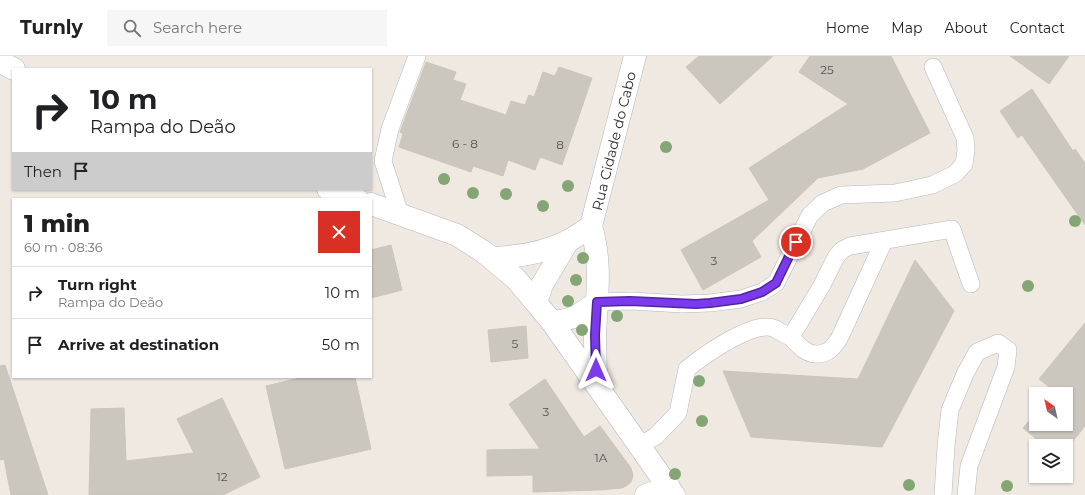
<!DOCTYPE html>
<html lang="en">
<head>
<meta charset="utf-8">
<style>
	:root { --surface:#fff; --page:#f6f6f6; --text:#202124; --muted:#757577; --line:#e0e0e0 }
	body { margin:0; font-family:Montserrat,sans-serif; background:var(--page); color:var(--text); height:100vh; display:flex; flex-direction:column; font-size:15px; white-space:nowrap }
	* { box-sizing:border-box; margin:0 }
	p { font-size:13px; color:var(--muted) }
	.icon { flex:none; width:22px; height:22px; fill:none; stroke:currentColor; stroke-width:2; stroke-linecap:round; stroke-linejoin:round }
	.map { position:relative; flex:1; overflow:hidden }
	.sheet { position:absolute; left:12px; top:142px; width:360px; height:180px; display:flex; flex-direction:column; background:var(--surface); border-radius:0px; box-shadow:0 1px 3px #0004 }
	.sheet>* { flex:none }
	.guide { position:absolute; left:12px; top:12px; width:360px; height:122px; border-radius:0px; box-shadow:0 1px 3px #0004; background:#fff; color:var(--text); overflow:hidden }
	.needle { width:26px; rotate:326deg }
	.tools { position:absolute; left:1029px; top:331px; display:grid; gap:8px }
	.tools a { display:grid; place-items:center; width:44px; height:44px; border-radius:0px; background:var(--surface); box-shadow:0 1px 3px #0004; font-size:20px }
	.pin { position:absolute; display:grid; place-items:center; width:34px; height:34px; color:#fff; margin:-17px; border:2px solid #fff; border-radius:50%; box-shadow:0 1px 4px #0007 }
	.me { position:absolute; width:44px; margin:-22px; rotate:0deg; stroke-linejoin:round; filter:drop-shadow(0 0 3px #0008) }
	.turn { display:flex; align-items:center; gap:14px; height:84px; padding:0 12px; font-size:18px }
	.turn .icon { width:52px; height:52px; stroke-width:2.5 }
	.turn b { display:block; font-size:28px; line-height:34px }
	.then { display:flex; align-items:center; height:38px; padding:0 12px; background:#0003; gap:8px; font-size:15px }
	.round { display:grid; place-items:center; flex:none; width:42px; height:42px; border-radius:0px; background:var(--page) }
	.overview { display:flex; align-items:center; justify-content:space-between; height:68px; padding:0 12px }
	h1 { font-size:24px; font-weight:800; line-height:30px }
	ul { padding:0; list-style:none }
	li { display:flex; align-items:center; gap:12px; height:52px; padding:0 12px; border-top:1px solid var(--line) }
	li div { flex:1 }
	li b { display:block; font-size:15px }
	li em { font-style:normal }
	header { display:flex; align-items:center; gap:24px; box-sizing:border-box; height:56px; padding:0 20px; background:var(--surface); border-bottom:1px solid var(--line) }
	header strong { font-size:19px }
	nav { display:flex; gap:22px; margin-inline-start:auto; font-size:14px }
	.search { width:280px; height:36px; background:var(--page); display:flex; align-items:center; gap:10px; box-sizing:border-box; padding:0 14px; border-radius:0px; color:var(--muted); font-size:15px }
	.map>svg:first-child { display:block }
</style>
</head>
<body>
<header>
<strong>Turnly</strong>
<div class="search"><svg class="icon" aria-label="search" viewBox="0 0 24 24"><circle cx="10" cy="10" r="6"/><path d="M15 15l6 6"/></svg>Search here</div>
<nav><a>Home</a><a>Map</a><a>About</a><a>Contact</a></nav>
</header>
<div class="map">
<svg width="1085" height="439" viewBox="0 0 1085 439">
	<rect width="100%" height="100%" fill="#efe9e1"/>
	<!-- building -->
	<g fill="#cbc7bf" stroke="#cbc5ba">
		<polygon points="699,0 773,0 720,48 686,11"/>
		<polygon points="810,0 891,0 930,77 863,113 818,122 752,185 761,201 703,234 681,194 769,144 749,112 848,48 799,16"/>
		<polygon points="1010,0 1069,0 1049,28"/>
		<polygon points="426,6 456,16 453,24 466,28 460,44 506,59 511,45 525,49 529,39 534,41 543,16 555,20 559,11 592,22 562,109 540,101 535,114 508,104 503,120 473,110 471,116 399,91 403,78 400,76"/>
		<polygon points="1032,33 1073,95 1075,93 1085,107 1085,169 1022,79 1018,82 1000,55"/>
		<polygon points="391,189 402,234 371,242 371,194"/>
		<polygon points="915,204 954,255 882,391 751,381 723,315 858,323"/>
		<polygon points="1085,267 1085,370 1069,390 1045,390 1023,372 1036,357 1036,368 1066,368 1066,338 1052,338 1054,335 1039,323"/>
		<polygon points="526,270 528,302 491,306 488,274"/>
		<polygon points="5,309 48,439 11,439 4,403 0,404 0,310"/>
		<polygon points="304,321 355,321 371,393 285,413 266,330"/>
		<polygon points="545,323 584,381 600,370 631,412 633,420 631,426 626,430 622,432 599,434 533,436 533,419 487,420 487,394 540,393 509,348"/>
		<polygon points="222,342 260,421 223,439 89,439 91,353 124,352 126,405 194,397 177,363"/>
	</g>
	<g fill="none" stroke-linecap="round" stroke-linejoin="round">
		<!-- service casing -->
		<g stroke="#b4b7c1" stroke-width="18">
			<g id="service">
				<polyline points="400,158 383,105 390,73 417,0"/>
				<polyline points="597,246 631,245 682,248 710,247 741,243 762,236 776,227 810,159 823,147 841,139 895,137 932,129 955,118 964,108 966,94 965,82 933,11"/>
				<polyline points="791,281 822,229 836,201 842,194 850,190 952,173 971,228"/>
				<path d="M639,390L656,380L678,357L687,313C704,299 743,272 766,271C775,270 783,279 791,281C800,292 812,304 828,295C832,293 836,287 839,283L884,185"/>
				<polyline points="943,439 946,390 950,354 965,318 977,296 998,287 1008,294 1006,311 969,410 966,439"/>
			</g>
		</g>
		<!-- minor casing -->
		<g stroke="#b4b7c1" stroke-width="23">
			<g id="minor">
				<polyline points="0,6 14,13"/>
				<polyline points="328,133 357,143"/>
				<polyline points="371,148 457,179 484,196 516,223 552,266 674,439"/>
				<path d="M492,202C518,201 544,197 568,185C576,181 584,175 591,170"/>
				<polyline points="536,246 542,229 568,185"/>
				<path d="M552,266C571,265 583,257 597,246"/>
				<path d="M596,328C596,311 595,295 595,278C597,240 602,207 591,170L635,0"/>
				<polyline points="646,439 669,431"/>
			</g>
		</g>
		<!-- service -->
		<use href="#service" stroke="#fff" stroke-width="17"/>
		<!-- minor -->
		<use href="#minor" stroke="#fff" stroke-width="22"/>
	</g>
	<!-- trees -->
	<g fill="#84a574">
		<circle cx="666" cy="91" r="6"/>
		<circle cx="444" cy="123" r="6"/>
		<circle cx="568" cy="130" r="6"/>
		<circle cx="473" cy="137" r="6"/>
		<circle cx="506" cy="138" r="6"/>
		<circle cx="543" cy="150" r="6"/>
		<circle cx="1075" cy="165" r="6"/>
		<circle cx="583" cy="202" r="6"/>
		<circle cx="576" cy="224" r="6"/>
		<circle cx="1028" cy="230" r="6"/>
		<circle cx="568" cy="245" r="6"/>
		<circle cx="617" cy="260" r="6"/>
		<circle cx="582" cy="274" r="6"/>
		<circle cx="699" cy="325" r="6"/>
		<circle cx="702" cy="365" r="6"/>
		<circle cx="675" cy="418" r="6"/>
		<circle cx="909" cy="429" r="6"/>
		<circle cx="1007" cy="430" r="6"/>
	</g>
	<g fill="none" stroke-linecap="round" stroke-linejoin="round">
		<!-- route casing -->
		<g stroke="#51269a" stroke-width="10">
			<polyline id="route" points="596,314 595,279 597,246 630,245 696,248 710,247 741,243 762,236 776,227 796,186"/>
		</g>
		<!-- route -->
		<use href="#route" stroke="#7c3aed" stroke-width="7"/>
	</g>
	<g text-anchor="middle" dominant-baseline="central" stroke-width="3.5" stroke-linejoin="round" paint-order="stroke">
		<!-- number labels -->
		<g font-size="12" fill="#555452">
			<text x="827" y="13">25</text>
			<text x="465" y="87">6 - 8</text>
			<text x="560" y="88">8</text>
			<text x="714" y="204">3</text>
			<text x="515" y="287">5</text>
			<text x="546" y="355">3</text>
			<text x="601" y="401">1A</text>
			<text x="222" y="420">12</text>
		</g>
		<!-- street labels -->
		<g font-size="14" fill="#2e2e2e" stroke="#fff">
			<text transform="translate(614 85) rotate(-76)">Rua Cidade do Cabo</text>
		</g>
	</g>
</svg>
<div class="tools">
<a><svg class="needle" viewBox="-14 -14 28 28"><path d="M0-13l5 13h-10z" fill="#e53935"/><path d="M0 13l5-13h-10z" fill="#757577"/></svg></a>
<a><svg class="icon" aria-label="layers" viewBox="0 0 24 24"><path d="M12 4l9 5-9 5-9-5zM3 14l9 5 9-5"/></svg></a>
</div>
<div class="pin" style="left:796px;top:186px;background:#d93025"><svg class="icon" aria-label="arrive" viewBox="0 0 24 24"><path d="M6 21V4h12l-3 4 3 4H6"/></svg></div>
<svg class="me" style="left:596px;top:314px" viewBox="-20 -20 40 40"><path d="M0-17L14 15 0 8-14 15z" fill="#7c3aed" stroke="#fff" stroke-width="4"/></svg>
<div class="guide">
<div class="turn"><svg class="icon" aria-label="right" viewBox="0 0 24 24"><path d="M7 20v-9h11M14 6l5 5-5 5"/></svg><div><b>10 m</b>Rampa do Deão</div></div>
<div class="then">Then<svg class="icon" aria-label="arrive" viewBox="0 0 24 24"><path d="M6 21V4h12l-3 4 3 4H6"/></svg></div>
</div>
<section class="sheet">
<div class="overview"><div><h1>1 min</h1><p>60 m · 08:36</p></div><a class="round" style="background:#d93025;color:#fff"><svg class="icon" aria-label="close" viewBox="0 0 24 24"><path d="M6 6l12 12M18 6L6 18"/></svg></a></div>
<ul>
<li><svg class="icon" aria-label="right" viewBox="0 0 24 24"><path d="M7 20v-9h11M14 6l5 5-5 5"/></svg><div><b>Turn right</b><p>Rampa do Deão</p></div><em>10 m</em></li>
<li><svg class="icon" aria-label="arrive" viewBox="0 0 24 24"><path d="M6 21V4h12l-3 4 3 4H6"/></svg><div><b>Arrive at destination</b></div><em>50 m</em></li>
</ul>
</section>
</div>
</body>
</html>
